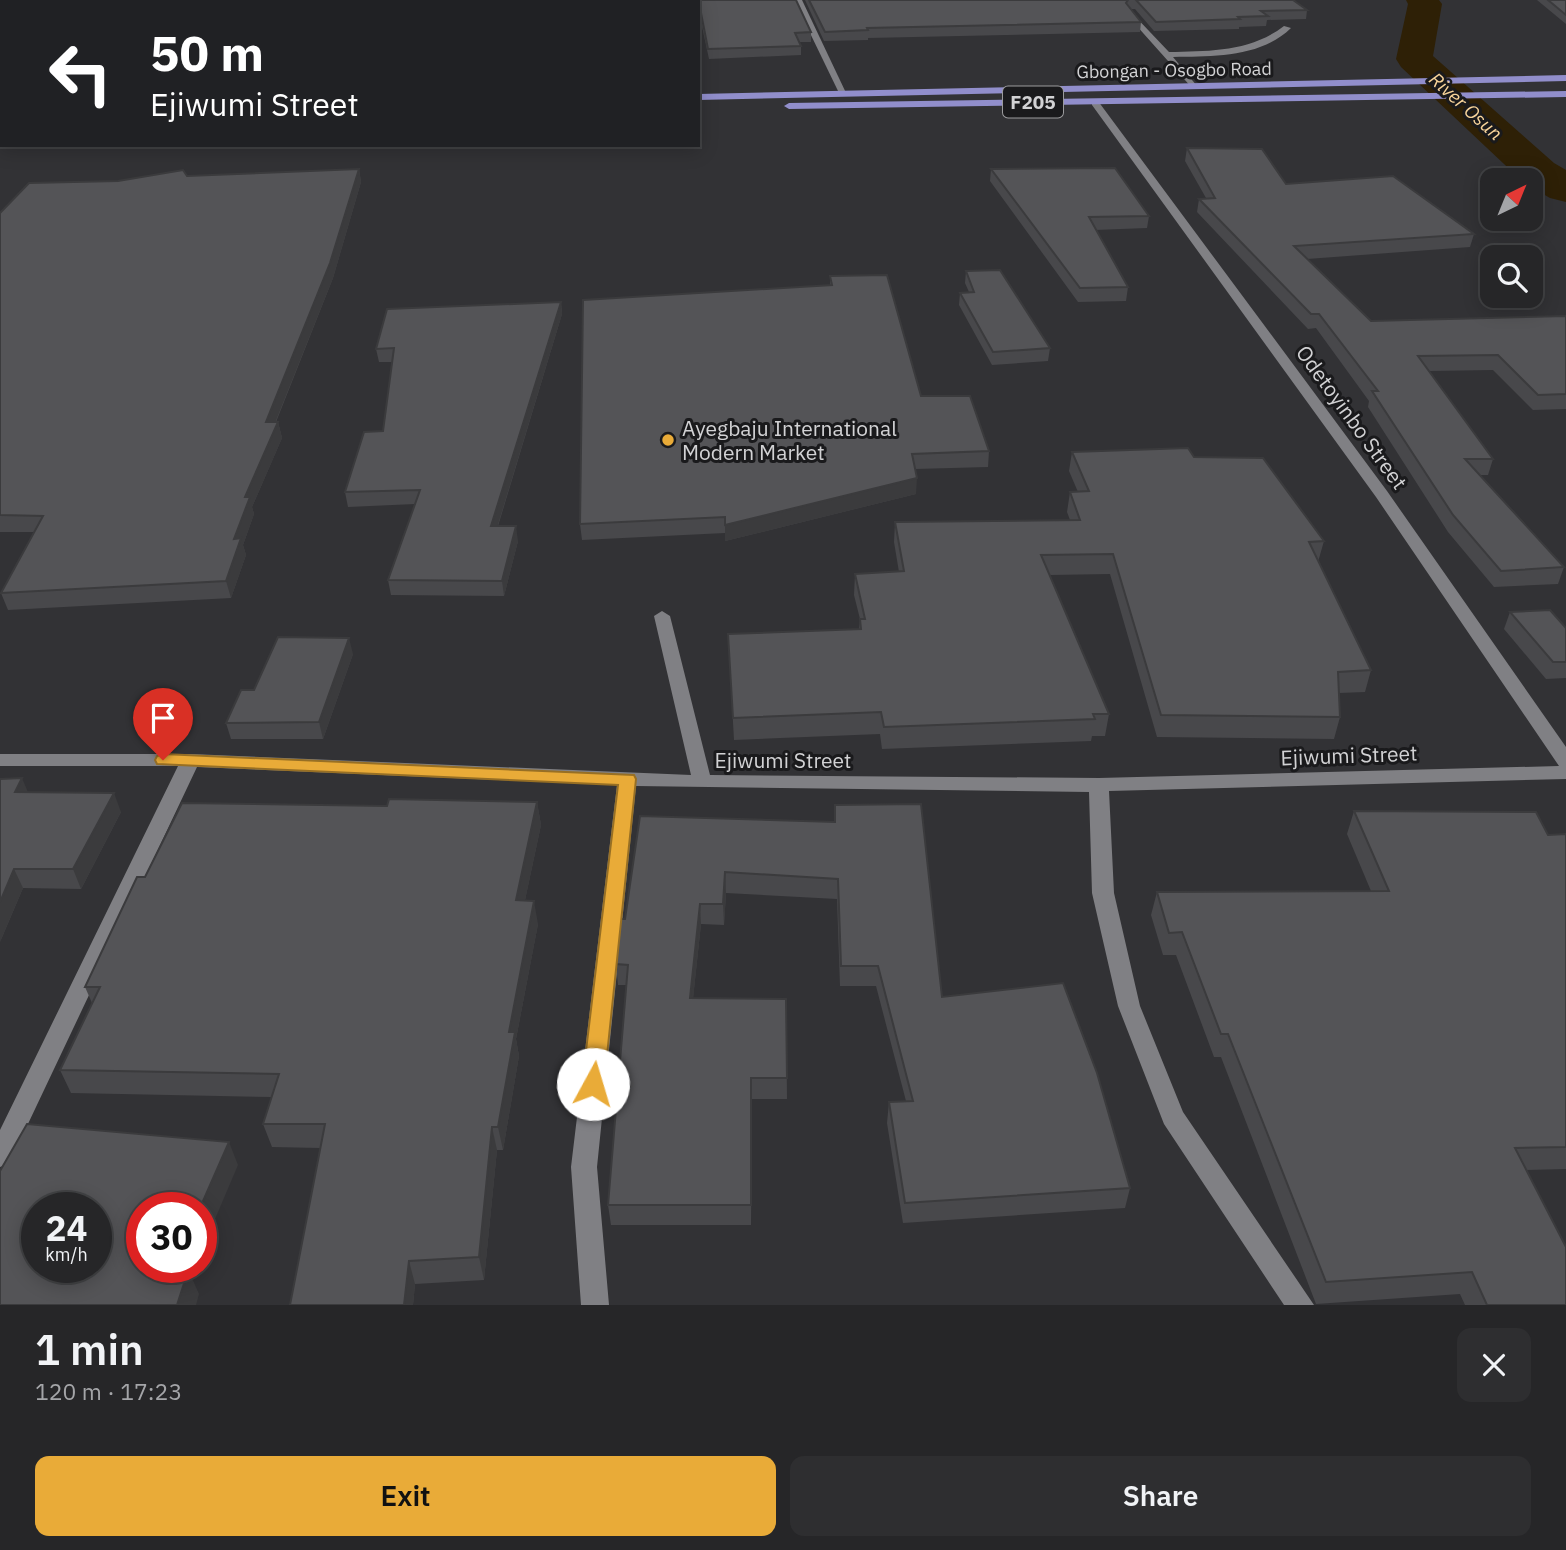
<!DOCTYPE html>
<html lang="en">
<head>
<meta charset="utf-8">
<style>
	:root { --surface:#262628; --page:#2e2e30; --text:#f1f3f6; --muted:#a4a5a8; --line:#424345; --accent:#e9ab38 }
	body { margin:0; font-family:"IBM Plex Sans",sans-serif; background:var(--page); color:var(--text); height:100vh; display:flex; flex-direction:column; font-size:26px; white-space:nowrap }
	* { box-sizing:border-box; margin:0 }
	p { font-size:23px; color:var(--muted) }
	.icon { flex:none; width:38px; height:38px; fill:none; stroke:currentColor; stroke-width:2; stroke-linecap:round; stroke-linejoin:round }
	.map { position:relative; height:1305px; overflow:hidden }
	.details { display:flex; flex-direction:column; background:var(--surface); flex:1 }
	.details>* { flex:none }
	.hud { position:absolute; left:0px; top:0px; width:700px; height:147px; box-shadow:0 4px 18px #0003,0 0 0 2px var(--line); background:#202124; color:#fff; overflow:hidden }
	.needle { width:46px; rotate:43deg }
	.fabs { position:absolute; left:1480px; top:168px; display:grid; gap:14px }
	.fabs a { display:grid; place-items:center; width:63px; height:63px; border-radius:14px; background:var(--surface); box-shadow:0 4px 18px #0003,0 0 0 2px var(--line); font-size:35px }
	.speed { position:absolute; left:21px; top:1192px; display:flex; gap:14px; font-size:35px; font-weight:700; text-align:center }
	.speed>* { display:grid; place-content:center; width:91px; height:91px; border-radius:50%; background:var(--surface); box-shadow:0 4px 18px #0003,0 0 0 2px var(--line); line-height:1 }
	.speed small { font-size:18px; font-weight:400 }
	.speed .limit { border:10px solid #d22; background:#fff; color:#111 }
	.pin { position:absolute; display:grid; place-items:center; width:60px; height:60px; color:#fff; margin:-72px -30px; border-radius:50% 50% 50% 0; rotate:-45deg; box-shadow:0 0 7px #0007 }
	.pin .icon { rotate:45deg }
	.me { position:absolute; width:77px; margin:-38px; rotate:6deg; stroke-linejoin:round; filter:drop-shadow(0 0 5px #0008) }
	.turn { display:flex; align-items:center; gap:24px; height:147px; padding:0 35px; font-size:32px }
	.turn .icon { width:91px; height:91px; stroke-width:2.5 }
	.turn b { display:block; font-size:49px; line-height:60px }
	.round { display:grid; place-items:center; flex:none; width:74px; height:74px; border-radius:14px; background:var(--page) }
	.overview { display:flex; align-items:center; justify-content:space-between; height:119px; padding:0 35px }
	h1 { font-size:42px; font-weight:600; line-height:52px }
	.cta { display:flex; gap:14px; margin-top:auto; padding:14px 35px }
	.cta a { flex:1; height:80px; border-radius:14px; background:var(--accent); color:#111; font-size:28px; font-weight:600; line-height:80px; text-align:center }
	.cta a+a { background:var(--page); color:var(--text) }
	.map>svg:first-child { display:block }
</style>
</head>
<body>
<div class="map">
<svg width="1566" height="1305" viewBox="0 0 1566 1305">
	<rect width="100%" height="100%" fill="#323235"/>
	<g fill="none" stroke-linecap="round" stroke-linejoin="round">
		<!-- river -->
		<polygon fill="#2e2006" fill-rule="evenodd" points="1406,0 1439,0 1442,4 1433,56 1554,163 1566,170 1566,202 1550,198 1531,187 1531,180 1521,180 1401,67 1396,59 1408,4"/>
		<!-- minor -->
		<g fill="#808084" fill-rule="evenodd">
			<polygon points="794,0 802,0 847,95 839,93"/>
			<path d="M1130,11L1169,52C1210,51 1250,52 1284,26L1291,28C1260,58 1213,56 1173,57L1197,86L1193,89L1127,15Z"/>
			<polygon points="1092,101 1098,101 1387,491 1566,747 1566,779 1109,791 1114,893 1140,1006 1183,1112 1314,1305 1284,1305 1164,1124 1118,1006 1092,893 1089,792 636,786 597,1167 609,1305 581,1305 571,1167 617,785 197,767 9,1164 0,1167 0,1130 178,766 0,766 0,754 191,754 691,775 654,616 662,611 670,616 710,775 1099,778 1559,766 1376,497 1092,105"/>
		</g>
		<!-- primary -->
		<g fill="#918ecb" fill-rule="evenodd">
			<polygon points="1566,75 1566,81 698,100 698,94"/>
			<polygon points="1566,91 1566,97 789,109 784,106 789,103"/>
			<rect x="0" y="124" width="2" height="6"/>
		</g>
	</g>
	<!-- wall -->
	<g fill="#48484b">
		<polygon points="796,0 811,32 811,42 799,42 801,46 801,55 709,59 701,22 698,23 698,2 107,2"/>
		<polygon points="805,0 1293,0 1307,10 1306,19 1267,20 1266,26 1239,27 1239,29 1154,31 1135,9 1131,9 1141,22 1140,32 868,38 868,40 824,41"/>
		<polygon points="1537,0 1566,0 1566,24"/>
		<polygon points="1187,148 1286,184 1474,234 1470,247 1307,259 1371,321 1566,316 1566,409 1533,410 1493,370 1429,371 1493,459 1488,475 1480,475 1564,567 1558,584 1494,587 1448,532 1368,407 1369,401 1316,328 1308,329 1197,212 1199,199 1206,198 1185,161"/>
		<polygon points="359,169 361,182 333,278 276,422 278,422 282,438 252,507 254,514 243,545 246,555 231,598 8,610 1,593 34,532 0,532 0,213 118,181 187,176"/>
		<polygon points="991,169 1149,216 1147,228 1095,230 1128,287 1126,301 1078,302 990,181"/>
		<polygon points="966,271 1050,348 1048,361 992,365 959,305 960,293 969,292 965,283"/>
		<polygon points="830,276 921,396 989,451 988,467 915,469 916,494 725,541 725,533 582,540 580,524 830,285"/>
		<polygon points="561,302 562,314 498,526 518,541 504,596 391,595 388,580 415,504 348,507 345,492 383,431 392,362 379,362 376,349"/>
		<polygon points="1072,452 1194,457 1324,541 1318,562 1371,670 1365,692 1339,693 1340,717 1334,739 1157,737 1110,574 1050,575 1109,714 1105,736 1092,736 1091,741 882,749 880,734 734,740 728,634 859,629 860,619 854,595 855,574 899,572 894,542 895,522 1070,520 1067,512 1070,492 1078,492 1069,471"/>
		<polygon points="1510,612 1566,628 1566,678 1546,679 1504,629"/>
		<polygon points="353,654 323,739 231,739 226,723 254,690"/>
		<polygon points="28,792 121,812 81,889 23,888 0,942"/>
		<polygon points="537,802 541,825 525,900 538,924 516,1039 519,1056 503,1150 497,1150 484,1280 415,1284 413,1305 290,1305 320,1148 272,1147 263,1124 272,1097 71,1093 60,1070 92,1003 85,987 145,877 387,806"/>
		<polygon points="835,805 942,997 1130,1188 1125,1208 903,1223 887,1123 889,1102 906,1101 876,986 840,986 837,899 726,893 724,925 701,924 693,998 786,999 787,1099 752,1099 751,1225 611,1225 608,1205 626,985 618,985 616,964 625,919 834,822"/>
		<polygon points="1354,811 1548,835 1566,834 1566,1169 1526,1170 1566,1305 1465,1305 1460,1294 1316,1304 1221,1057 1214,1057 1176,955 1163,955 1151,915 1157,892 1371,891 1347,834"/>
	</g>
	<!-- shaded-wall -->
	<g fill="#3b3b3d">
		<polygon points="47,0 59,0 57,2 45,2"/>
		<polygon points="2,44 2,57 0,59 0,46"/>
		<polygon points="359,169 361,182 333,278 269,438 266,422"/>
		<polygon points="561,302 562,314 493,541 491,526"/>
		<polygon points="278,422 282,438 252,507 254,514 243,545 246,555 231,598 226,581 234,539 245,497"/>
		<polygon points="917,478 916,494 725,541 725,525"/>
		<polygon points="516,526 518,541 504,596 502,581"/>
		<polygon points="349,638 353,654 323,739 319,722"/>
		<polygon points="22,778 30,797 15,792"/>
		<polygon points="114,793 121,812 81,889 73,869"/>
		<polygon points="537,802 541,825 520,924 516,900"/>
		<polygon points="14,869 23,888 0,942 0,902"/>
		<polygon points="725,872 726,893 724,925 723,904"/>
		<polygon points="534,901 538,924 516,1039 519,1056 503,1150 498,1127 509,1032"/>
		<polygon points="700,904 701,924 691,1019 690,998"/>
		<polygon points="492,1127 497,1150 484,1280 479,1257"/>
		<polygon points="229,1142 238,1165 201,1252 200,1208"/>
		<polygon points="409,1261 415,1284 413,1305 404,1305"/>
		<polygon points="174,1267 195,1267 191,1276 199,1294 196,1305 177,1305 172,1271"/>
	</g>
	<!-- building -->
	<g fill="#545457" stroke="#3b3b3d" stroke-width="2" fill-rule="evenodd">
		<polygon points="1,0 47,0 45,2 2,2 2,44 0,46 0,1"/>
		<polygon points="108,0 796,0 811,32 795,33 801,46 708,49 701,13 698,13 698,2 672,2 671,0 631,2 107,2"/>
		<polygon points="809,0 1128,0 1126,3 1141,22 867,28 868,30 825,32"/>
		<polygon points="1136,0 1293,0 1307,10 1261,11 1268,16 1238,17 1240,19 1156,22"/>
		<polygon points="1548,0 1566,0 1566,15"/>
		<polygon points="1187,148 1262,149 1286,184 1393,176 1474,234 1294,246 1371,321 1566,316 1566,394 1538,395 1498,355 1418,356 1493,459 1465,459 1564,567 1501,571 1453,515 1372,391 1378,391 1319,314 1311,314 1199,199 1215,198"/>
		<polygon points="1115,168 1149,216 1089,217 1128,287 1080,288 991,169"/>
		<polygon points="359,169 330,263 266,422 278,422 245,497 250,497 234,539 241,538 226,581 1,593 43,516 0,515 0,213 29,183 118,181 183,170 187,176"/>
		<polygon points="1000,270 1050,348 993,352 960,293 974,292 966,271"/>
		<polygon points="887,275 921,396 970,396 989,451 912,454 917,478 725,525 725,517 580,524 583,300 832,285 830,276"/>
		<polygon points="561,302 491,526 516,526 502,581 388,580 420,490 345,492 364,432 383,431 394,348 376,349 387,309"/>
		<polygon points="1188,448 1194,457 1263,458 1324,541 1309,542 1371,670 1338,672 1340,717 1161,715 1113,554 1041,555 1109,714 1093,714 1095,719 884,727 881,712 733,718 728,634 861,629 860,619 865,619 855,574 904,571 895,522 1080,520 1070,492 1089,491 1072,452"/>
		<polygon points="1550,610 1566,628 1566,662 1553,662 1510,612"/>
		<polygon points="278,637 349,638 319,722 226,723 241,690 254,690"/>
		<polygon points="22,778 15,792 114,793 73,869 14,869 0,902 0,779"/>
		<polygon points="389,799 537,802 516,900 534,901 509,1032 515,1032 498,1127 492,1127 479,1257 409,1261 404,1305 290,1305 325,1124 263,1124 279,1074 60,1070 100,987 85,987 137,877 145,877 182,803 387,806"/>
		<polygon points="921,804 942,997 1063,983 1097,1073 1130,1188 905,1203 889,1102 913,1101 878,966 841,966 838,879 725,872 723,904 700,904 690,998 786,999 787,1078 751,1078 751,1205 608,1205 628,965 616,964 620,924 621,919 625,919 640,816 835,822 835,805"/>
		<polygon points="1354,811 1536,812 1548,835 1566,834 1566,1147 1515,1148 1566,1247 1566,1305 1487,1305 1472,1272 1326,1282 1228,1034 1221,1034 1182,932 1169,933 1157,892 1389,891"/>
		<path d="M27,1124L229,1142L200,1208H142V1267H174L172,1271H188L177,1305H0V1171ZM37,1208H96V1267H37Z"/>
	</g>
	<!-- route -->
	<polygon fill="#e9ab38" stroke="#976f24" stroke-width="2" points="163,754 634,775 636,779 604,1084 601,1091 593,1093 586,1091 582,1084 618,785 157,764 155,760 157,756"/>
	<!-- markers -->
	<circle fill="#e9ab38" stroke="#1a1a1c" stroke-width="2.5" cx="668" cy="440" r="7"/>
	<g text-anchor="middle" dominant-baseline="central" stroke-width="6" stroke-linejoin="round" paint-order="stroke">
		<!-- far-street labels -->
		<g font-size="18" fill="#d2d2d4" stroke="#1a1a1c">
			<text transform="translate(1174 70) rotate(-1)">Gbongan - Osogbo Road</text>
		</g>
		<!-- shield labels -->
		<rect fill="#1a1a1c" stroke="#9b9b9d" stroke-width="2" x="1003" y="86.5" width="60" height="31" rx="5"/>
		<g font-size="19" font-weight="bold" fill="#d2d2d4">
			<text x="1033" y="102">F205</text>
		</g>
		<!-- far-water labels -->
		<g font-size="19" font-style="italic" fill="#f8d49a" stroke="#1a1a1c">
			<text transform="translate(1466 106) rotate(42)">River Osun</text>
		</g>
		<!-- street labels -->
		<g font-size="21" fill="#d2d2d4" stroke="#1a1a1c">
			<text transform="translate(1352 417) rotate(54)">Odetoyinbo Street</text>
			<text transform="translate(1349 755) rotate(-2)">Ejiwumi Street</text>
			<text x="783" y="760">Ejiwumi Street</text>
		</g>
		<!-- poi labels -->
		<g font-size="21" fill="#d2d2d4" stroke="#1a1a1c" text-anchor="start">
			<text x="682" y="428">Ayegbaju International<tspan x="682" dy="24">Modern Market</tspan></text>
		</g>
	</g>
</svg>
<div class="fabs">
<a><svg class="needle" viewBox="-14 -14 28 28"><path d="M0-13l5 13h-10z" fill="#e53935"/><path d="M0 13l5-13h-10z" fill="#a4a5a8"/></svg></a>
<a><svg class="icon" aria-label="search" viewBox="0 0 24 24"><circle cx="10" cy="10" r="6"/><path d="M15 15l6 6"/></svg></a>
</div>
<div class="speed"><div>24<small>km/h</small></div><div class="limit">30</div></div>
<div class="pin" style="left:163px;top:760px;background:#d93025"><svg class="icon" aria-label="arrive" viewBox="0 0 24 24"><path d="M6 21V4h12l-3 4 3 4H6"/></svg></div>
<svg class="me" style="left:593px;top:1084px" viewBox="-20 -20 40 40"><circle r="19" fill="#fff"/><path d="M0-13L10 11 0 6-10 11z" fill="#e9ab38"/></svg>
<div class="hud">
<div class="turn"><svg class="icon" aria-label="left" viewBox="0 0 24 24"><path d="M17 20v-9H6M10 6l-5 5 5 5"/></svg><div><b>50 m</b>Ejiwumi Street</div></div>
</div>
</div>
<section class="details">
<div class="overview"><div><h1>1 min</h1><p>120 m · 17:23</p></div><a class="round"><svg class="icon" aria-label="close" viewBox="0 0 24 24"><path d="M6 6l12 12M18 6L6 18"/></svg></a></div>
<div class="cta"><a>Exit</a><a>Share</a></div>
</section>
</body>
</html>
